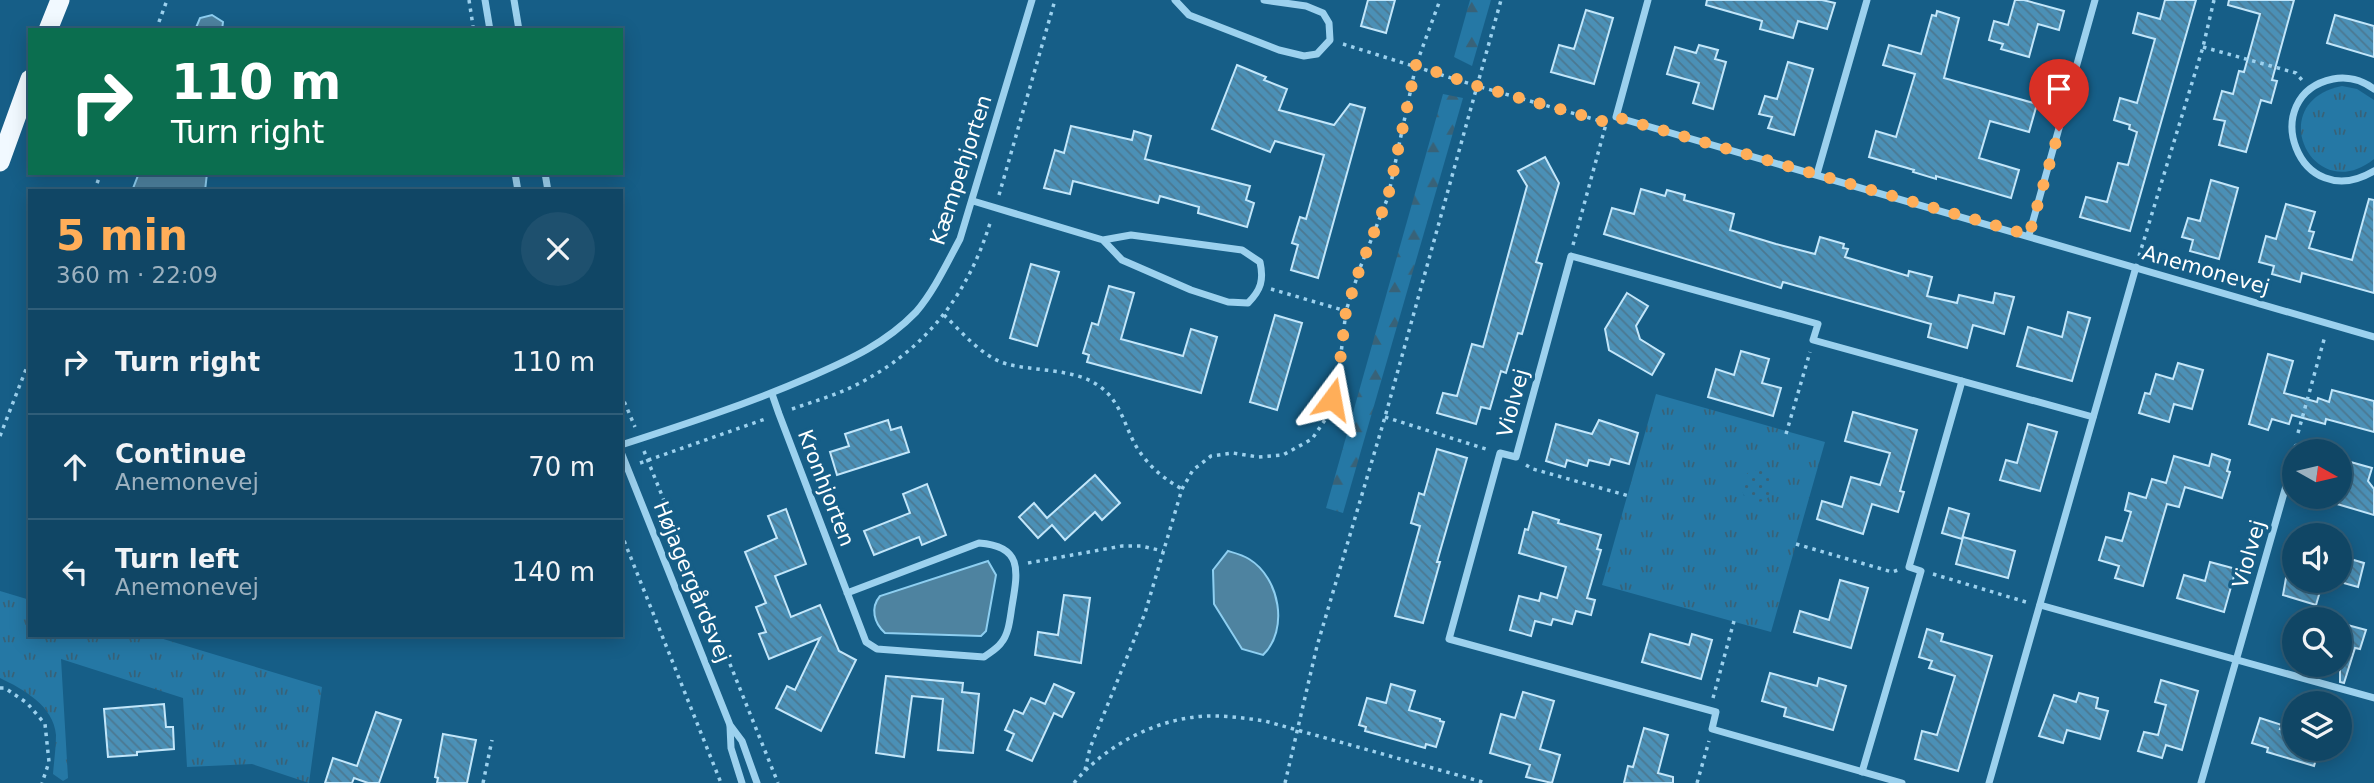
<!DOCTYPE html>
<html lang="en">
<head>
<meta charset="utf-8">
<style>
	:root { --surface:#104665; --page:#1e506e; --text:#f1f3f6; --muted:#9cb1bf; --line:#305e79; --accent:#ffae59 }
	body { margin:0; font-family:"DejaVu Sans",sans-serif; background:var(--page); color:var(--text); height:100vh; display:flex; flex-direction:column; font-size:26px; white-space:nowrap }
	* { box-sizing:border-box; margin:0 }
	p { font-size:23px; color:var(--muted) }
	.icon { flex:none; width:38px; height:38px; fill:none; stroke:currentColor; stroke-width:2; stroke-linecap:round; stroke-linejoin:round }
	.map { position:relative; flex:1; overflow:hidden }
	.side { position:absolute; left:28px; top:189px; width:595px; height:448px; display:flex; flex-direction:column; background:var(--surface); border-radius:0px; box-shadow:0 4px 18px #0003,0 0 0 2px var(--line) }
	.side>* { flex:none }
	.top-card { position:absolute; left:28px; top:28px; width:595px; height:147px; border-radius:0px; box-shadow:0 4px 18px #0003,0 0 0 2px var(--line); background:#0b6e4f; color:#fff; overflow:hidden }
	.needle { width:46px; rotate:98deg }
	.buttons { position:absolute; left:2282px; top:439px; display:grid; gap:14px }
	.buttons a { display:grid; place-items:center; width:70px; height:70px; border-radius:50%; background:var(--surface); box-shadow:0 4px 18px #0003,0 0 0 2px var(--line); font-size:35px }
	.pin { position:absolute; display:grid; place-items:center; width:60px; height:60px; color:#fff; margin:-72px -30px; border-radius:50% 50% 50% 0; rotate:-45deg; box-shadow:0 0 7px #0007 }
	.pin .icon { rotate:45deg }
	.me { position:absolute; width:77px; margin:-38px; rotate:13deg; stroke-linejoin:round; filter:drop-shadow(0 0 5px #0008) }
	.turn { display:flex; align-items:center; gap:24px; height:147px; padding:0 28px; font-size:32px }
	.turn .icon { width:91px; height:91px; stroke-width:2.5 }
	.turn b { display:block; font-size:49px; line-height:60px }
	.round { display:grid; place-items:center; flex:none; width:74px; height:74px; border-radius:37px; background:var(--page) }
	.head { display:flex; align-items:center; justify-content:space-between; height:119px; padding:0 28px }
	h1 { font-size:42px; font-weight:700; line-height:52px; color:var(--accent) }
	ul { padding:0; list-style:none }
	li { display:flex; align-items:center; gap:21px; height:105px; padding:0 28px; border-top:2px solid var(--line) }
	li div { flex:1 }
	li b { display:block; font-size:26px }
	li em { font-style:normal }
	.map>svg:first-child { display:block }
</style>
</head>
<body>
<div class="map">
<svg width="2374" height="783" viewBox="0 0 2374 783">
	<defs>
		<pattern id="grass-tufts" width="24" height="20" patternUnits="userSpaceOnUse" patternTransform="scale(1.75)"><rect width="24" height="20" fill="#2578a5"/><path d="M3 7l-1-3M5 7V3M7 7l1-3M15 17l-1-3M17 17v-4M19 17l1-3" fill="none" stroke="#386278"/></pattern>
		<pattern id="forest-firs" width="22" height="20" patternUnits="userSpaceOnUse" patternTransform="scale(1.75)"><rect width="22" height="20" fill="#2578a5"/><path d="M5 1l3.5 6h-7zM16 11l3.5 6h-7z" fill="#386278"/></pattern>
		<pattern id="park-dots" width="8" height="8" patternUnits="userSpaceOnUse" patternTransform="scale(1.75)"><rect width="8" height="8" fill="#2578a5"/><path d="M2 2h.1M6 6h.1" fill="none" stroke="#386278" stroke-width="1.8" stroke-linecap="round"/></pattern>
		<pattern id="building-back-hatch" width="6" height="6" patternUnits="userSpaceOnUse" patternTransform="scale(1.75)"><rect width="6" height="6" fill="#4b90b6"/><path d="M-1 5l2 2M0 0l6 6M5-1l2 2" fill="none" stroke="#4b7891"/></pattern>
	</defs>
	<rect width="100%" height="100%" fill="#165e87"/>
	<!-- grass -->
	<g fill="url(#grass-tufts)" fill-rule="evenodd">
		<path d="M2342,86L2357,89L2374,100V159C2313,208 2262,102 2342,86Z"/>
		<path d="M1656,394L1825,442L1771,632L1602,585ZM1756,470L1763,472L1771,479V493L1744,496L1742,490L1743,479Z"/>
		<path d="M0,591L30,600V635H150L322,687L309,783L252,764L187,767L183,698L61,659L68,778L63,781L53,774C54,761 56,748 56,735C54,706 23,689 0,678Z"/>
	</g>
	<!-- forest -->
	<g fill="url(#forest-firs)">
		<polygon points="1470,0 1491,0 1472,66 1454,57"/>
		<polygon points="1443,94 1463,98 1343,513 1326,508"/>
	</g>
	<!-- park -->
	<circle fill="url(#park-dots)" cx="1757" cy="486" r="16"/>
	<!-- water -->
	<g fill="#4e83a0" stroke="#8ecff1" stroke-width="2">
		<polygon points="212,15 223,22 222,30 195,30 200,18"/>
		<polygon points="139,173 207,173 205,191 132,191"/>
		<path d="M1228,551C1235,553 1243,555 1249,559C1280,578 1289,630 1263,655L1242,649L1214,604L1213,570Z"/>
		<path d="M988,561L996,575L986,631L981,636L885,633C874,623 870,608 880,596Z"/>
	</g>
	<!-- building -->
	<g fill="url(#building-back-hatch)" stroke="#c2e6fa" stroke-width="2">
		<polygon points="1368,0 1395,0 1386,33 1361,26"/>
		<polygon points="1707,0 1822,0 1835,3 1827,29 1798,21 1793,38 1760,29 1762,21 1706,5"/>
		<polygon points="2015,0 2024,0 2064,11 2059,30 2038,24 2029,57 2001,49 2003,44 1989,40 1994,21 2008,25"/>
		<polygon points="2165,0 2196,0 2130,231 2080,217 2086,197 2107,202 2118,163 2128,165 2137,132 2129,129 2130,125 2114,120 2120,98 2137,103 2155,39 2133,33 2138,13 2160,19"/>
		<polygon points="2229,0 2294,0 2272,80 2277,81 2271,103 2261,100 2246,152 2219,145 2225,121 2214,119 2222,91 2233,94 2239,71 2244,72 2260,14 2228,5"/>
		<polygon points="1586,10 1613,18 1594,84 1551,72 1559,45 1574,49"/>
		<polygon points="1937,11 1959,18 1944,78 2037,104 2029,132 1990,121 1979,158 2019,170 2011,198 1936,176 1936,179 1913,172 1914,170 1869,157 1876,131 1896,137 1915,74 1883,65 1889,45 1921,54 1932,15 1936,16"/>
		<polygon points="2335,15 2374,26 2374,57 2327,43"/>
		<polygon points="1699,45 1718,50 1715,59 1726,62 1713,109 1693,103 1699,83 1667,74 1675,47 1696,53"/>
		<polygon points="1788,62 1813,69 1794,135 1768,128 1772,117 1759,114 1765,96 1777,99"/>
		<polygon points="1237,65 1266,77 1264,80 1287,89 1279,110 1334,125 1350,104 1365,108 1318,278 1291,270 1298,245 1292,243 1300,217 1306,219 1324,155 1275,141 1270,152 1212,129"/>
		<polygon points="1071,126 1132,140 1134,131 1151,136 1145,159 1250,186 1246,200 1254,203 1247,227 1198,213 1199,207 1160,196 1158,203 1073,181 1070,194 1044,188 1055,150 1064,153"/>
		<polygon points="1545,157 1559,183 1536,262 1542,264 1522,334 1518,333 1506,373 1501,371 1490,409 1481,407 1476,424 1437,413 1443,393 1457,396 1472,344 1483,347 1527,186 1518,171"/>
		<polygon points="2211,180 2238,188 2219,259 2190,251 2193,240 2182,237 2188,218 2200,221"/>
		<polygon points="1641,189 1665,196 1667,190 1685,195 1684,200 1734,214 1730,230 1776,244 1815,254 1820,237 1844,244 1843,248 1848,249 1845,257 1908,276 1909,271 1932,277 1927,296 1957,303 1959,295 1993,303 1995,293 2014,297 2004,334 1973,325 1967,348 1928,337 1931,324 1783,282 1781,288 1604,234 1612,208 1634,214"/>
		<polygon points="2369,199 2374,200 2374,293 2302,273 2300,282 2272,274 2274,266 2259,262 2266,236 2276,239 2286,204 2315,212 2309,231 2314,232 2309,248 2352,260"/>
		<polygon points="1031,264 1059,272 1037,346 1010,338"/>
		<polygon points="1109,286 1134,293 1121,339 1183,356 1191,329 1217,337 1201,393 1087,362 1089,355 1083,353 1092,323 1098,325"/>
		<polygon points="1627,293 1648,306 1636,326 1640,339 1664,354 1652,375 1609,350 1605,329"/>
		<polygon points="2068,312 2090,318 2072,381 2017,366 2028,327 2062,337"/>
		<polygon points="1275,315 1302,323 1277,410 1250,402"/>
		<polygon points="1741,351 1769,359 1762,383 1781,388 1773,416 1708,397 1716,369 1734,375"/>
		<polygon points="2268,354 2293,361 2284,393 2317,402 2318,398 2329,402 2332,390 2374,401 2374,432 2326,419 2325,424 2292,415 2289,424 2272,419 2268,430 2249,424"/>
		<polygon points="2178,363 2203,370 2192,409 2174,404 2169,422 2139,413 2145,393 2150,394 2156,374 2173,379"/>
		<polygon points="1853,412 1917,430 1900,491 1904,492 1898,512 1872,504 1863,534 1817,519 1822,501 1842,507 1851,477 1880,485 1890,453 1845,441"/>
		<polygon points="888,420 891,430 901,427 909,452 837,475 830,452 849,446 845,434"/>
		<polygon points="1599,420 1638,433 1629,464 1611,459 1609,465 1589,460 1587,466 1567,460 1565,467 1546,461 1556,424 1592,434"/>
		<polygon points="2028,424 2057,432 2040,491 2000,480 2006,460 2017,463"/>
		<polygon points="1437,449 1467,458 1437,562 1440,562 1423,623 1395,616 1420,526 1411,523 1419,493 1424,495"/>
		<polygon points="2212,454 2230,460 2227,471 2230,472 2222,498 2185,487 2179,507 2167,504 2143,586 2115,578 2119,566 2099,560 2106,537 2122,541 2131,512 2125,510 2129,493 2146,498 2152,479 2166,483 2174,456 2209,466"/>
		<polygon points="2347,461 2372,468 2368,481 2374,489 2374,515 2337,504"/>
		<polygon points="1095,475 1120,503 1102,520 1095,512 1065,540 1052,525 1038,538 1019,517 1034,503 1047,518"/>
		<polygon points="927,484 946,535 922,545 919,537 874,555 864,531 910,513 903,494"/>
		<polygon points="1949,508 1969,514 1962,539 1942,533"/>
		<polygon points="786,509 806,564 775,576 791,617 820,605 839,651 856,660 821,731 776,708 787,686 795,690 820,638 769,659 759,634 766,632 756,607 766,603 745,552 777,538 768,516"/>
		<polygon points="1533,512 1559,520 1558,523 1601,535 1597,549 1601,550 1587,598 1595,600 1591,615 1576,611 1572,624 1553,619 1551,625 1535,621 1531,636 1510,630 1519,596 1539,601 1541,593 1557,598 1566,567 1519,553 1525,529 1528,530"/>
		<polygon points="1963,537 2015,551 2008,578 1956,564"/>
		<polygon points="2340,556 2364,563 2358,587 2340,582"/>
		<polygon points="2210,562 2236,569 2224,612 2177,598 2184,575 2205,581"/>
		<polygon points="2286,578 2305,583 2306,581 2323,581 2316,605 2283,595"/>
		<polygon points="1840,580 1868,588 1851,648 1794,632 1800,611 1829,620"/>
		<polygon points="1064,595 1090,598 1081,663 1035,655 1038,632 1058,635"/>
		<polygon points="2340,623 2366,630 2360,649 2355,648 2344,683 2340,682"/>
		<polygon points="1927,629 1943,634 1941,641 1992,656 1958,771 1915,759 1922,731 1937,735 1955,676 1929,668 1932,661 1919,657"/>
		<polygon points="1650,634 1689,645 1692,634 1712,640 1701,679 1642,662"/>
		<polygon points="1770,673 1817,686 1819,678 1846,686 1833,730 1784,716 1786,708 1762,701"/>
		<polygon points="886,676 963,683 962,692 979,694 973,753 938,750 943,699 912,696 904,757 876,753"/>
		<polygon points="2161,680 2198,691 2182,750 2166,745 2162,758 2138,751 2144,732 2158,735 2166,705 2155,702"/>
		<polygon points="1054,684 1074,693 1062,717 1054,713 1032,761 1007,750 1014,734 1005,730 1014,710 1023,714 1031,698 1045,704"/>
		<polygon points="1391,684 1415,691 1409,710 1440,719 1440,721 1444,722 1436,747 1426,744 1425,748 1365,731 1366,727 1359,725 1367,698 1386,703"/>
		<polygon points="1523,692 1554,701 1540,749 1560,755 1552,783 1526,777 1530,765 1490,753 1501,714 1515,718"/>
		<polygon points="2079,693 2098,698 2096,708 2108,711 2100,739 2067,730 2063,743 2039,736 2054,695 2076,702"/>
		<polygon points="164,704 166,727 173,727 174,749 137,752 137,755 108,757 104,709"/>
		<polygon points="376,712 401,720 379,783 368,783 354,778 352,783 325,783 333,758 357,766"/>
		<polygon points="2260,718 2282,725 2280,729 2294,733 2294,749 2319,749 2314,766 2267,752 2268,748 2252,743"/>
		<polygon points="1644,728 1668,735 1658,773 1673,777 1673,783 1624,783 1628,766 1633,767"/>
		<polygon points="443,734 476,740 467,783 437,783 438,778 435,777"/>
	</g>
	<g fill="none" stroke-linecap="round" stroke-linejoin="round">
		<!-- path -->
		<g stroke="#9cd1ee" stroke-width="3.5" stroke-dasharray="3.5 5" stroke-linecap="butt">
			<polyline points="469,0 473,26"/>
			<polyline points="156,30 167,0"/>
			<polyline points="1343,44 1477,86 1604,122"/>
			<polyline points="2203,47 2296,73 2302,80"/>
			<polyline points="94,191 101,173"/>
			<polyline points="999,195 1055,0"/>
			<polyline points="1573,245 1606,124"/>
			<polyline points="2139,256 2203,47 2214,0"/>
			<polyline points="1271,289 1346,311"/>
			<path d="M944,315C963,333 982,357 1007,364C1033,371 1074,369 1096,384C1124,401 1124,432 1142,455C1153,470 1166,480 1182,489"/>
			<polyline points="621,394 635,427"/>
			<path d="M792,409C812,402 833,396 852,387C924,352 968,296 991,220"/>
			<polyline points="1385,417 1489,450"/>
			<polyline points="2298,433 2325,336"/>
			<polyline points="1786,434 1810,352"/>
			<polyline points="0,436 30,359"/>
			<polyline points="644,451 778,783"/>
			<polyline points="640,463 768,418"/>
			<polyline points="1526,465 1533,469 1629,496"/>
			<polyline points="621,533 721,783"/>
			<polyline points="1796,544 1892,572 1898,570"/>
			<polyline points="1028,563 1122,546 1141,546 1163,551"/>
			<polyline points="1933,574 2026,602"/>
			<polyline points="0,688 5,688 27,703 45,724 49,762 42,783"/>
			<polyline points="1713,698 1734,621"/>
			<polyline points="1085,770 1090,748 1145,613 1182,489 1193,470 1211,456 1233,453 1258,457 1283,455 1312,439 1327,417 1340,362 1346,311 1360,268 1388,197 1416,65 1440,0"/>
			<polyline points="483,783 492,740"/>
			<path d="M1074,783C1103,748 1150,722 1195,717C1218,714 1243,718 1265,721L1486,783"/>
			<polyline points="1285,783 1317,646 1385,417 1501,0"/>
			<polyline points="1697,783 1709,741"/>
		</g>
		<!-- minor -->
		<g stroke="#9cd1ee" stroke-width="7">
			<polyline points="485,0 490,30"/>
			<polyline points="514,0 519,30"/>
			<polyline points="1175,0 1189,15 1279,50 1304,56 1317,54 1330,40 1329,23 1323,13 1306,6 1264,0"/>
			<polyline points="1648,0 1616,117 2374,337"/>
			<path d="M2374,89C2362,80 2347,76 2333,79C2256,95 2298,216 2374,171"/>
			<polyline points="515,173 518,191"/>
			<polyline points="545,173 548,191"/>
			<polyline points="1817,174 1867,0"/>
			<path d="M973,201L1103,240L1122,260L1191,290L1228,302L1248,303C1261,290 1264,280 1260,262L1242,250L1131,235L1103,240"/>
			<polyline points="2029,235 2095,0"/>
			<path d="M772,394L779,414L866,642L877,649L984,657C989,653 997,649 1001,643C1009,634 1010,618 1012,606C1018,571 1023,546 979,543L847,593"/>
			<path d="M621,445C686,424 750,403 812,376C851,359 886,343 916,312C934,291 947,263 960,239L1032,0"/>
			<polyline points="621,452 730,725 742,741 757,783"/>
			<polyline points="2296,452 2297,447"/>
			<polyline points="2040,605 2374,698"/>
			<polyline points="730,726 731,748 742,783"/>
			<polyline points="1862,772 1921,571 1909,567 1962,381"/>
			<polyline points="1902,783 1712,729 1716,712 1449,639 1500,453 1516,457 1571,256 1818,324 1813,340 2093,417"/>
			<polyline points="1989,783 2136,267"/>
			<polyline points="2201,783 2294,458"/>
		</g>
		<!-- trunk -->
		<g stroke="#f1f9ff" stroke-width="19">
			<polyline points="48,30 60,0"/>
			<polyline points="0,162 30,79"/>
		</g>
	</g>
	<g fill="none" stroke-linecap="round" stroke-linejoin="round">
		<!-- route -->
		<polyline stroke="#ffae59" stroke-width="12" stroke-dasharray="0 21.6" points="1332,399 1340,362 1346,311 1360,268 1388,197 1416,65 1477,86 1606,122 1616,117 2029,235 2059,131"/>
	</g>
	<g text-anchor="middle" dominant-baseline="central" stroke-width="7" stroke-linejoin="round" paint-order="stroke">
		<!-- street labels -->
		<g font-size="21" fill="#fff" stroke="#165e87">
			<text transform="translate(961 170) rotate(-72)">Kæmpehjorten</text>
			<text transform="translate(2206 270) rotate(16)">Anemonevej</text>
			<text transform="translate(1513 403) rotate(-75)">Violvej</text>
			<text transform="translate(826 488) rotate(69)">Kronhjorten</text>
			<text transform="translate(2249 554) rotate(-74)">Violvej</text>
			<text transform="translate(692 582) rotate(68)">Højagergårdsvej</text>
		</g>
	</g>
</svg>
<div class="buttons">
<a><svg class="needle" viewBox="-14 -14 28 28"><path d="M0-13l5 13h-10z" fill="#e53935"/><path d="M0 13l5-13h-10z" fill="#9cb1bf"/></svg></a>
<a><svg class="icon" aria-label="sound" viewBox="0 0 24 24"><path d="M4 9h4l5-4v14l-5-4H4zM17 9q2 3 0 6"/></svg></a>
<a><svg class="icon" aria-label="search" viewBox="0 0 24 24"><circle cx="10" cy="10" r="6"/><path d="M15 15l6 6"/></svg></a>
<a><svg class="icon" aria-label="layers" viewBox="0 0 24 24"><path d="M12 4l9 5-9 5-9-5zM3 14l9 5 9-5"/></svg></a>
</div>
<div class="pin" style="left:2059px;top:131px;background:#d93025"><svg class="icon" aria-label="arrive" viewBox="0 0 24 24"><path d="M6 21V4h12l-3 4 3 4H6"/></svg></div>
<svg class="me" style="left:1332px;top:399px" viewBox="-20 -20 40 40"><path d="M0-17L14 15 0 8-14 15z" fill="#ffae59" stroke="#fff" stroke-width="4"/></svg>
<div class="top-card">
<div class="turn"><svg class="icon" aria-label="right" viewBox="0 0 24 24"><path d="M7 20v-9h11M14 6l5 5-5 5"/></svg><div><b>110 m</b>Turn right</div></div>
</div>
<section class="side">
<div class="head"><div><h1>5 min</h1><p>360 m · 22:09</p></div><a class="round"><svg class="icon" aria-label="close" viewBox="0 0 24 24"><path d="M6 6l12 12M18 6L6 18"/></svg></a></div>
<ul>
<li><svg class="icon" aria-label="right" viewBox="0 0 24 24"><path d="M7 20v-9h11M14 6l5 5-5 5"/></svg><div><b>Turn right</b></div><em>110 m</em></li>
<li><svg class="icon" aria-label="ahead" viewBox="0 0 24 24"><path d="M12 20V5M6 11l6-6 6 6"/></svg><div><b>Continue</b><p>Anemonevej</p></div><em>70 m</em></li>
<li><svg class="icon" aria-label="left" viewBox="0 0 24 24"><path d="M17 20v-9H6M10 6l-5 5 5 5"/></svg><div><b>Turn left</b><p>Anemonevej</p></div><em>140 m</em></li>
</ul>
</section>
</div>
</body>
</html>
